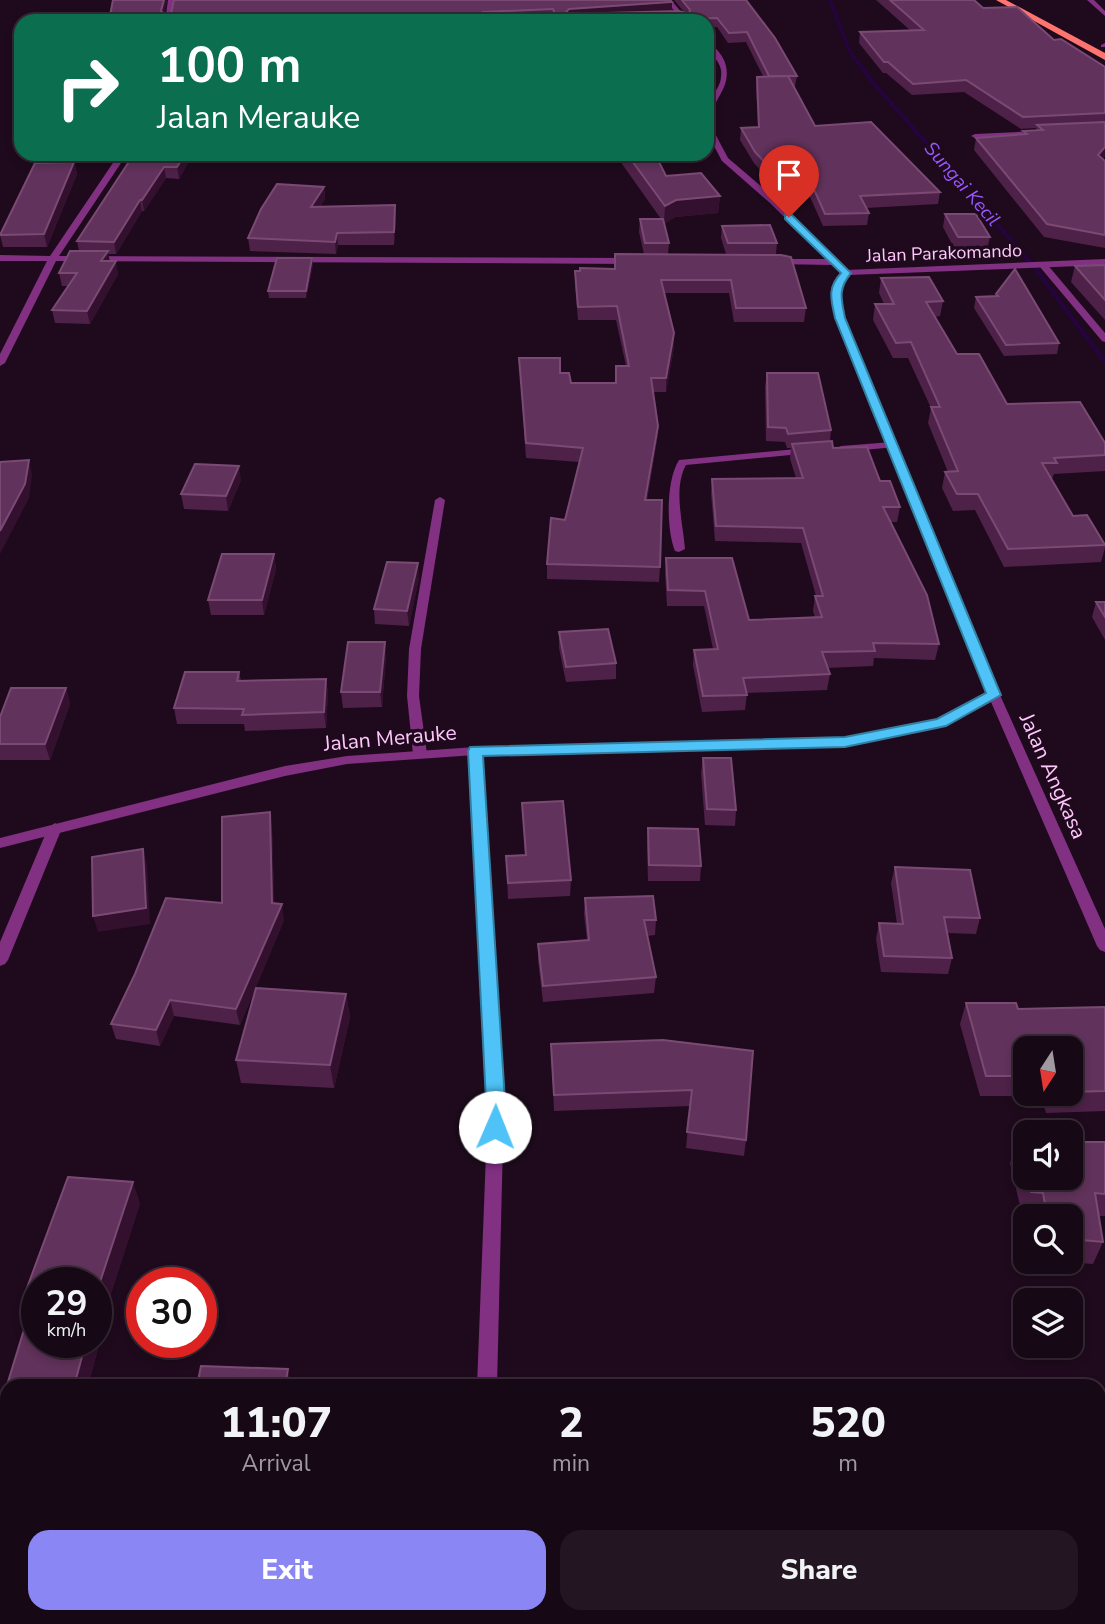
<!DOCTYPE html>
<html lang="en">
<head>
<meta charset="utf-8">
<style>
	:root { --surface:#160815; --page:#231622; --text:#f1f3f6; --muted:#9e9aa0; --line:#352934; --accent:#8a86f4 }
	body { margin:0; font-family:"Nunito Sans",sans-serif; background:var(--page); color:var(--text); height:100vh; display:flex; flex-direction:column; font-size:26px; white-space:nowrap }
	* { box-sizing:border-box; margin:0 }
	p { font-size:23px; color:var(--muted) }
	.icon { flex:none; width:38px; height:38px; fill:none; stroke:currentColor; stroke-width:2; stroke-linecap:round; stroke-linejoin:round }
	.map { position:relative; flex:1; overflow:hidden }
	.drawer { position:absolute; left:0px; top:1379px; width:1106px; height:245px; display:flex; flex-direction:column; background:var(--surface); border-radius:21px 21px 0 0; box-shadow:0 4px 10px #0003,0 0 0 2px var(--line) }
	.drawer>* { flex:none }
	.hud { position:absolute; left:14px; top:14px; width:700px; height:147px; border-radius:21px; box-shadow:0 4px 10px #0003,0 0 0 2px var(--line); background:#0b6e4f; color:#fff; overflow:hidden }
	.needle { width:46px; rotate:192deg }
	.buttons { position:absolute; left:1013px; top:1036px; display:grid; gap:14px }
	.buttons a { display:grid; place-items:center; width:70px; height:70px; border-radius:14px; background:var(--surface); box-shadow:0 4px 10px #0003,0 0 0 2px var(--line); font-size:35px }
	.speed { position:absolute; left:21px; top:1267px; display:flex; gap:14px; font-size:35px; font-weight:700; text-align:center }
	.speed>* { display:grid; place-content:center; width:91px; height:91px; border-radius:50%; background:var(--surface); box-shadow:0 4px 10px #0003,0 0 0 2px var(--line); line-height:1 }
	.speed small { font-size:18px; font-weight:400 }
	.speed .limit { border:10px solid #d22; background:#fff; color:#111 }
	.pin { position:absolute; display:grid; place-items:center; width:60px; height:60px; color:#fff; margin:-72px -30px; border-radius:50% 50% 50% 0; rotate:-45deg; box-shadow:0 0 7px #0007 }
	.pin .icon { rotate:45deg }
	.me { position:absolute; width:77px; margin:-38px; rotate:1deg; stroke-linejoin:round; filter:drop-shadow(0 0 5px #0008) }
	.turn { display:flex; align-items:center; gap:24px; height:147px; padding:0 28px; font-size:32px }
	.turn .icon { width:91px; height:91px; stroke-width:2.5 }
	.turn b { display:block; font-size:49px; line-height:60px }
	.eta { display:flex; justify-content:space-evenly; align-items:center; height:119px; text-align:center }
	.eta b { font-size:42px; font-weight:800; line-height:49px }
	.button { display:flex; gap:14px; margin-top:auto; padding:14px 28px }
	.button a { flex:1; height:80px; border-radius:21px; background:var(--accent); color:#fff; font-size:28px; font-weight:800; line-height:80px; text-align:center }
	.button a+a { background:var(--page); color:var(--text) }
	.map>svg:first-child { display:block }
</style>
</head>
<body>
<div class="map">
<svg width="1105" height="1624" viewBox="0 0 1105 1624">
	<rect width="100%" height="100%" fill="#1e0a1c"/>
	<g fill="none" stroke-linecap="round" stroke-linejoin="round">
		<!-- stream -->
		<polygon fill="#25043d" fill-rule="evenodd" points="828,0 832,0 851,50 873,79 1034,263 1105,358 1105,364 1103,363 1030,265 869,81 847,50"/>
		<!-- minor -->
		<g fill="#813082" fill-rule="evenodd">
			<polygon points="168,0 174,0 171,21 165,21"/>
			<polygon points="665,0 671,0 689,21 683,21"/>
			<polygon points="1087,0 1094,0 1105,11 1105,16"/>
			<path d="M707,41C727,55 733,74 720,95C716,102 713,109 707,113C707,99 720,90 721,77C724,61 707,54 707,41Z"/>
			<polygon points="1105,43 1105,47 1101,47 1101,45"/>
			<polygon points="707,124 711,126 728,158 775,198 849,271 849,275 843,275 833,265 773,264 772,262 776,259 827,259 769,202 722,161 707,133"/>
			<polygon points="1040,131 1043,131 1043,135 975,138 971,136 975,134"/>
			<polygon points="119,154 127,154 59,256 633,258 637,261 633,264 56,261 5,363 0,366 0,354 47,261 0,261 0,255 50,256"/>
			<polygon points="1040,263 1046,263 1105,333 1105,342 1102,341 1040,267"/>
			<polygon points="892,442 896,443 896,447 841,452 836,449 841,446"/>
			<path d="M807,448L811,449V453L686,465C673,488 683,523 685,549L679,552L675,551C666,529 666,480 679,460Z"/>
			<polygon points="440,497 445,500 421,649 419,696 427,754 420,758 413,754 407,696 409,649 435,500"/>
			<polygon points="994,691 1000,695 1105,929 1105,952 1100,950 1097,946 988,695"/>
			<polygon points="475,747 482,751 504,1102 497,1386 477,1386 488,1102 468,751"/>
			<polygon points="55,823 62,828 8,960 5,964 0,966 0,942 48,828"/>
			<rect x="469" y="1617" width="22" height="7"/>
		</g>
		<!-- tertiary -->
		<path fill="#813082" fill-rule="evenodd" d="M1105,259V265L849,275C839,290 840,302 845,318L1000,695L999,698L946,726L845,746L475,755L347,764L285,776L0,848V838L285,766L347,756L475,747L845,738L937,720L987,693L835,318C831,301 829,281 846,270Z"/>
		<!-- trunk -->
		<polygon fill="#ff746e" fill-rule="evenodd" points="996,0 1006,0 1105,53 1105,60"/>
	</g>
	<!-- wall -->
	<g fill="#4e2148" fill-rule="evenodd">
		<polygon points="113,0 167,0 164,14 672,2 672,11 684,12 674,0 746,0 797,76 795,86 793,86 815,126 940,192 938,204 866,208 869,213 867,225 823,226 801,177 768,179 754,163 740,140 741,128 758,127 756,88 757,77 763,76 746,42 728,43 717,27 707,27 707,21 554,21 553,19 493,21 109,21"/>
		<polygon points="876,0 974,0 983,8 1054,40 1105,67 1105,156 1102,159 1105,161 1105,248 1044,237 974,150 976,138 1022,135 1023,131 1036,130 1036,128 1021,129 964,92 912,95 886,73 883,73 859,43 860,32 911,31"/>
		<polygon points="134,154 193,154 179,179 166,178 144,211 142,211 116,254 108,254 110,261 118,274 90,324 55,323 52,310 68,286 62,286 59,273 79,251 77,241"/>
		<polygon points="615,154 655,154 666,176 720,196 718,213 675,217 664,224 669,243 668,254 726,254 721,238 722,226 777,243 776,254 806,308 804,322 734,322 729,293 664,293 674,333 674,347 666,392 653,392 658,426 657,440 647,500 660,567 659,582 547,579 547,564 565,520 579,462 526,458 519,358 560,373 571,383 615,383 616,366 626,366 616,320 578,320 575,284 575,271 614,269 644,254 639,232 640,219 661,219"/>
		<polygon points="74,162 77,174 47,247 3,247 0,235"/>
		<polygon points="324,187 325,199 320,207 395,205 396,218 394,245 338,245 336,254 250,251 248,238"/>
		<polygon points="945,214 990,237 987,249 955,250 943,227"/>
		<polygon points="312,258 313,265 306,298 269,298 268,291"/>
		<polygon points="1105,265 1105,320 1071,282 1075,266"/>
		<polygon points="881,278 943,301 940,316 935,317 957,354 1007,404 1105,443 1105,471 1054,474 1052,479 1051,479 1073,516 1105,544 1105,548 1101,562 1004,567 975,510 953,511 942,488 945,472 948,472 928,423 931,408 908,358 893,358 873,320 875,304 884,304 879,293"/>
		<polygon points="996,294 1059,343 1057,354 1004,356 974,308 976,297 996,297"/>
		<polygon points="767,373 831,430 830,441 833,448 880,481 900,507 897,522 891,522 939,644 935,660 874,658 873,666 827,668 830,674 827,690 747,693 745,710 702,712 693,665 694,650 713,649 704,606 667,606 665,573 666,558 749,620 815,617 813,611 815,596 816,596 801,543 715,541 711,493 712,479 796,478 790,459 791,448 787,448 785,442 766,441 765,387"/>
		<polygon points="241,480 228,511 184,509 181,494"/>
		<polygon points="274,554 276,569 264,615 211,615 208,600"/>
		<polygon points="419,578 409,626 375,624 374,609"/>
		<polygon points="1096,602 1105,602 1105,640 1092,617"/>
		<polygon points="559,632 616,663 616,679 566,682 559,648"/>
		<polygon points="386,657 382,707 343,708 341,692"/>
		<polygon points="239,672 241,681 326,679 328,694 326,728 245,731 244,724 177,724 174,708"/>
		<polygon points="66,688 70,704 50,760 0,760 0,717"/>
		<polygon points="703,758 736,810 735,826 705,825 701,773"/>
		<polygon points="522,803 571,880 570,896 508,899 506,856 525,855"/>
		<polygon points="272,828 274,903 284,920 240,1025 174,1016 160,1046 116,1039 111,1024 222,903"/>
		<polygon points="648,828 701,866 700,881 648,881 647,844"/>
		<polygon points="895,867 980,918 976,934 947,933 952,958 948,974 881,972 876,939 879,923 897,924 891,883"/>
		<polygon points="585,898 656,920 655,935 647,936 656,977 654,993 543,1002 538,960 538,944 587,940 584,914"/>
		<polygon points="346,994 350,1017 334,1088 241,1083 236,1060"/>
		<path d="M966,1003L1018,1009L1105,1008V1111L1046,1113L1041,1096H980L960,1024ZM1026,1048H1071V1094H1026Z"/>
		<polygon points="663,1040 746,1140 744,1156 686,1148 690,1106 554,1111 551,1044"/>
		<polygon points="1018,1140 1026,1141 1026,1178 1071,1178 1105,1142 1105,1216 1099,1216 1103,1242 1093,1264 1066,1262 1071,1262 1071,1216 1034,1216 1022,1214 1010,1163"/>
		<polygon points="140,1203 100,1328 102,1333 88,1386 7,1386 7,1617 40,1617 39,1620 0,1618 0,1408 30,1310 24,1296"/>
		<polygon points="1105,1500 1105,1571 1101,1571 1099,1567 1099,1501"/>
	</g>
	<!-- shaded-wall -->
	<g fill="#33102e">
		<polygon points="164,0 167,0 162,21 161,11"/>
		<polygon points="672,2 672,12 569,18 566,12 569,9"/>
		<polygon points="1105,147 1105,156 1095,168 1098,155"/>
		<polygon points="185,154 193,154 179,179 177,167"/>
		<polygon points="74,162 77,174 47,247 44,234"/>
		<polygon points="803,165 801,177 768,179 769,167"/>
		<polygon points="164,167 166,178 144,211 142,200"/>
		<polygon points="324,187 325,199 312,219 311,207"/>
		<polygon points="720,196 718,213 675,217 664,224 665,206 676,200"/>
		<polygon points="140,200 142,211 116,254 114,242"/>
		<polygon points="395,205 396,218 394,245 394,232"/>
		<polygon points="337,233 338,245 336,254 335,242"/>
		<polygon points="108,251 110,264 101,261"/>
		<polygon points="312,258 313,265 306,298 306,291"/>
		<polygon points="116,261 118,274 90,324 87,311"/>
		<polygon points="674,333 674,347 666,392 666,378"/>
		<polygon points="658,426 657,440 644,514 645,500"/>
		<polygon points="29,460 32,475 29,498 0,554 0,531"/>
		<polygon points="239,466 241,480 228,511 226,496"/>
		<polygon points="274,554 276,569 264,615 262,600"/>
		<polygon points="418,563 419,578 409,626 407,611"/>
		<polygon points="385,642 386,657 382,707 380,692"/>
		<polygon points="326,679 328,694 326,728 324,712"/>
		<polygon points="66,688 70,704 50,760 45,744"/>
		<polygon points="270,812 272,828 275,919 272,903"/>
		<polygon points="143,849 147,865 150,924 98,932 93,916"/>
		<polygon points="282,904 284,920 240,1025 236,1009"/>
		<polygon points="346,994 350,1017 334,1088 330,1065"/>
		<polygon points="170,1000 174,1016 160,1046 156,1030"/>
		<polygon points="133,1182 140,1203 100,1328 102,1333 88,1386 74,1386 86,1342 96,1342 96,1294"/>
		<polygon points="288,1369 291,1384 291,1386 285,1386"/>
		<polygon points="288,1617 294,1617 293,1624 287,1624"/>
	</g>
	<!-- building -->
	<g fill="#61325b" stroke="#7a4a74" stroke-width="2">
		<polygon points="113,0 164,0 161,11 164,14 171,14 174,0 670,0 672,2 569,9 566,12 569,14 679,11 689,14 690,10 682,0 746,0 775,38 797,76 769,76 747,32 729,33 717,18 668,20 669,21 558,21 553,9 483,12 487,21 292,21 247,19 247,21 109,21"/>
		<polygon points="890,0 974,0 983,8 1017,7 1054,40 1061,39 1105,67 1105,113 1023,117 966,80 913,84 888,62 884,62 860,32 924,30"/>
		<polygon points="788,76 815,126 871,122 940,192 860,196 869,213 825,214 803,165 769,167 755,152 741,128 759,127 757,77"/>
		<polygon points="1105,122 1105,147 1098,155 1105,161 1105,235 1047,224 976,138 1027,134 1023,131 1043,130 1037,125"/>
		<polygon points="134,154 185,154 177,167 164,167 142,200 140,200 114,242 77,241"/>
		<polygon points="627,154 655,154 666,176 701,173 720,196 676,200 665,206"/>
		<polygon points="74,162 44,234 0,235 35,163"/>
		<polygon points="277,184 324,187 311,207 395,205 394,232 337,233 335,242 248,238 261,209"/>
		<polygon points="945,214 976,214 990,237 958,237"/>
		<polygon points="640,219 663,219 669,243 645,243"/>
		<polygon points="770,225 777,243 728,243 722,226"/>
		<polygon points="70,251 108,251 101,261 116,261 87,311 52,310 77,273 59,273"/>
		<polygon points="615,254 781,255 791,257 806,308 736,308 731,280 661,280 674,333 666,378 651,378 658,426 645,500 662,500 660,567 547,564 551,518 565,520 583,448 526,443 519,358 560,358 560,373 569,373 571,383 616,383 616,366 629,366 617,306 578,307 575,271 580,271 580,268 615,269"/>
		<polygon points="277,258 312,258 306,291 268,291"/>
		<polygon points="1105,265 1105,300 1075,266"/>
		<polygon points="1015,269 1059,343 1006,345 976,297 998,296 996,294"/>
		<polygon points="929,277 943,301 926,302 957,354 979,354 1007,404 1080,402 1105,443 1105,455 1054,458 1057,463 1042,463 1073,516 1087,515 1105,545 1008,549 978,494 957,494 945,472 958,471 931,407 940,407 911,342 896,343 875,304 894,304 881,278"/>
		<polygon points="767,373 818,373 831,430 788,434 786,428 768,427"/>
		<polygon points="832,441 833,448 867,447 880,481 890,481 900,507 883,507 927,595 939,644 873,643 875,651 822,652 830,674 743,678 747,695 703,696 694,650 718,649 705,591 668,590 666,558 732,558 749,620 822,617 815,596 823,596 803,528 716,526 712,479 803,478 792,444"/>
		<polygon points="29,460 25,484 0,531 0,462"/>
		<polygon points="195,464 239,466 226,496 181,494"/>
		<polygon points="222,554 274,554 262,600 208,600"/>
		<polygon points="387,562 418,563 407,611 374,609"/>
		<polygon points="1096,602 1105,602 1105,617"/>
		<polygon points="608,629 616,663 566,667 559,632"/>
		<polygon points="348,642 385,642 380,692 341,692"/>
		<polygon points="185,672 239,672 237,681 326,679 324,712 242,715 244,709 174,708"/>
		<polygon points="11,688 66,688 45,744 0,744 0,717"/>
		<polygon points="703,758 731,758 736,810 707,809"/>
		<polygon points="563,801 571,880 508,883 506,856 526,855 522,803"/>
		<polygon points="270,812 272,903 282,904 236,1009 170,1000 156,1030 111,1024 135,974 166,898 222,903 222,817"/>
		<polygon points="648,828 698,829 701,866 649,865"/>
		<polygon points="143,849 146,908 93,916 92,857"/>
		<polygon points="895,867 970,870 980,918 944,917 952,958 884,956 879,923 903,924"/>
		<polygon points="653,896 656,920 644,920 656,977 543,986 538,944 589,940 585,898"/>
		<polygon points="256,988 346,994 330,1065 236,1060"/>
		<polygon points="966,1003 1016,1003 1018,1009 1105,1007 1105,1091 1071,1092 1071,1048 1026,1048 1026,1076 986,1076"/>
		<polygon points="663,1040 753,1051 746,1140 687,1132 692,1090 554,1095 551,1044"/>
		<polygon points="1018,1140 1026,1141 1026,1170"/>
		<polygon points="1071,1142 1105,1142 1105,1194 1095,1193 1103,1242 1071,1239 1071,1216 1047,1216 1043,1193 1031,1192 1027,1178 1071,1178"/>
		<polygon points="68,1177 133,1182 96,1294 96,1283 37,1283 37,1342 86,1342 74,1386 7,1386 7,1602 0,1602 0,1408 34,1297 24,1296"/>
		<polygon points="201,1366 288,1369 285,1386 197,1386"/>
		<polygon points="1105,1500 1105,1551 1099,1551 1099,1501"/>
		<polygon points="219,1617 288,1617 287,1624 217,1624"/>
	</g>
	<!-- route -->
	<path fill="#4fc3f7" stroke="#337fa1" stroke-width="2" d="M785,215H792L851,273C838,289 841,298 845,318L1001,695L946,726L845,747L483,756L505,1101V1127L502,1133L495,1135L488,1133L485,1127L486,1101L468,751L470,747L845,737L937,719L986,693L835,318C831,299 827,288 841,273L785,219Z"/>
	<g text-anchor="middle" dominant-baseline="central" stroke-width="7" stroke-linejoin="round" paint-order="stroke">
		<!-- far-street labels -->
		<g font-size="18" fill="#ffc7fc" stroke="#1e0a1c">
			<text transform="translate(944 253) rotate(-2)">Jalan Parakomando</text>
		</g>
		<!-- far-water labels -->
		<g font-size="19" font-style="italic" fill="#9b55ff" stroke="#1e0a1c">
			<text transform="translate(962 184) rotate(49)">Sungai Kecil</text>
		</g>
		<!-- street labels -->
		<g font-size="21" fill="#ffc7fc" stroke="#1e0a1c">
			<text transform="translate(390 738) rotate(-5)">Jalan Merauke</text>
			<text transform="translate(1053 776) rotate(66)">Jalan Angkasa</text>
		</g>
	</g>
</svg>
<div class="buttons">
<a><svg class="needle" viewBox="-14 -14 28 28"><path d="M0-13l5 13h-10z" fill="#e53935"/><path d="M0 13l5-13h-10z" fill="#9e9aa0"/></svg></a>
<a><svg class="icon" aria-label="sound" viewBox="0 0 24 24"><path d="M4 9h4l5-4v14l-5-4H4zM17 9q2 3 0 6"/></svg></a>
<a><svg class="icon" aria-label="search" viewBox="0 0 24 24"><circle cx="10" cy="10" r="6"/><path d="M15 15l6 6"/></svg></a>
<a><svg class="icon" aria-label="layers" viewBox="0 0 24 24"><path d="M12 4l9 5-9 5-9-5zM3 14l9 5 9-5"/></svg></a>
</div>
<div class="speed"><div>29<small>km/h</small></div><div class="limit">30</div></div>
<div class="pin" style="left:789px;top:217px;background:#d93025"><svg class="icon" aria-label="arrive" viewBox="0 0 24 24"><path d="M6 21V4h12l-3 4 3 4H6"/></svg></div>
<svg class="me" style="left:495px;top:1127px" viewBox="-20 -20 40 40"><circle r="19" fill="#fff"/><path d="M0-13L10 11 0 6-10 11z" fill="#4fc3f7"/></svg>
<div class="hud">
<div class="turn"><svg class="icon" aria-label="right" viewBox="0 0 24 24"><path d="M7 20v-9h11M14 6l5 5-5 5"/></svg><div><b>100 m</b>Jalan Merauke</div></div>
</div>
<section class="drawer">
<div class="eta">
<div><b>11:07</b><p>Arrival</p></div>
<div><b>2</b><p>min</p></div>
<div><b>520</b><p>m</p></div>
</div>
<div class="button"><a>Exit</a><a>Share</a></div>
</section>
</div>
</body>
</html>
